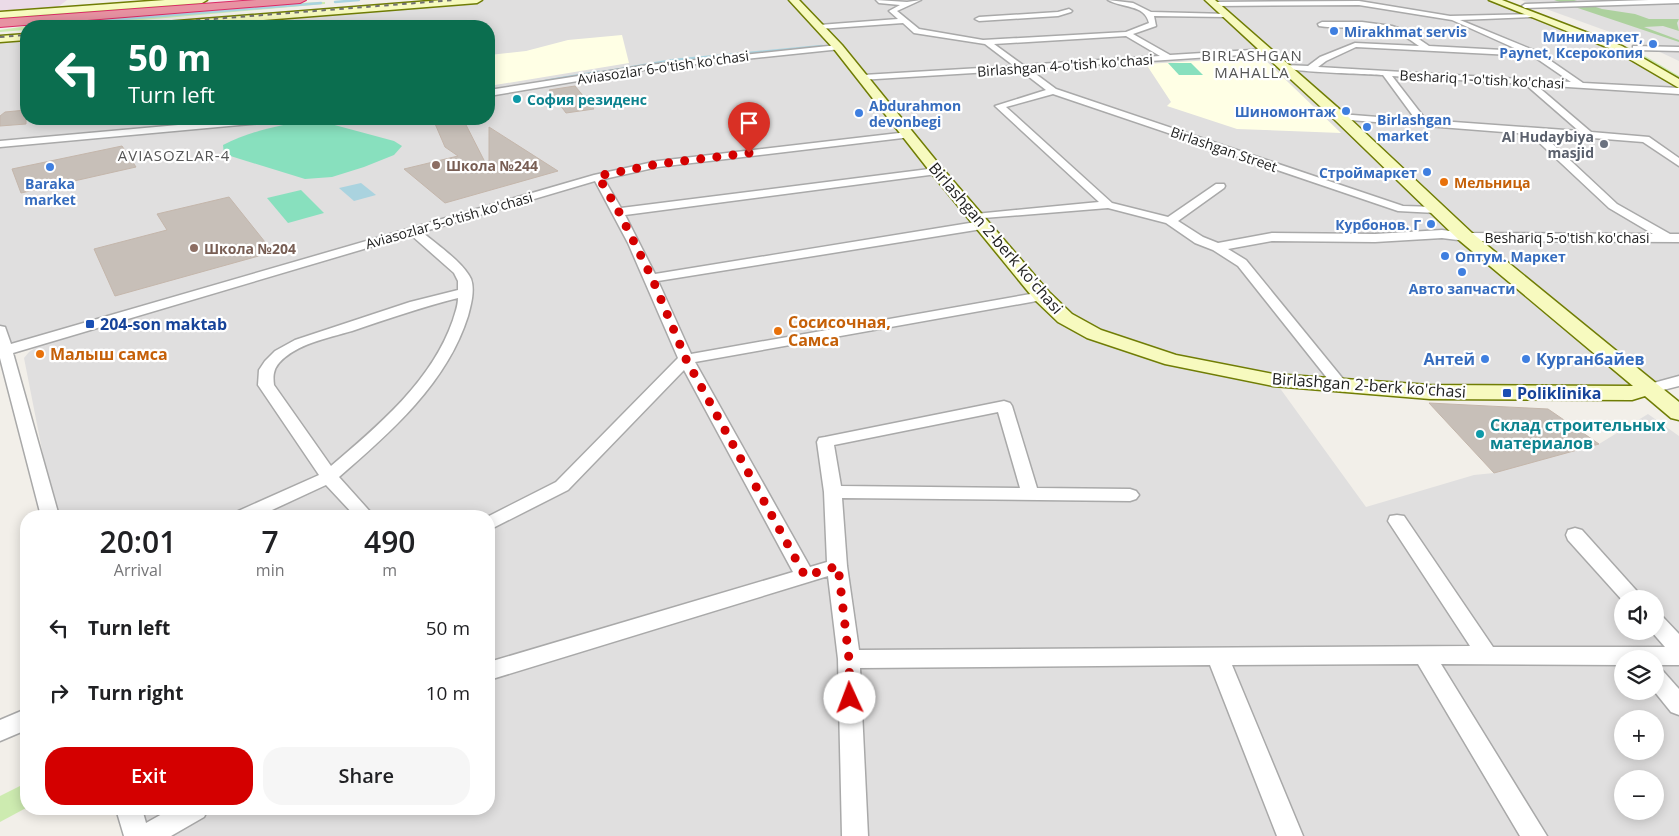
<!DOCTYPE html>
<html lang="en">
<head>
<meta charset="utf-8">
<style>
	:root { --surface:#fff; --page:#f6f6f6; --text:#202124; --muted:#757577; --accent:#d40000 }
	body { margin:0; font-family:"Open Sans",sans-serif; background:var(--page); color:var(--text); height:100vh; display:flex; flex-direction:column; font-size:19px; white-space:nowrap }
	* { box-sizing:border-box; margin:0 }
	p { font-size:16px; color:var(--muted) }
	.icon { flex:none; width:28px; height:28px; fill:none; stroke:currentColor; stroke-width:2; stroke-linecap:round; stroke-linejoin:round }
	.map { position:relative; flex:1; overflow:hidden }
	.sheet { position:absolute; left:20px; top:510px; width:475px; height:305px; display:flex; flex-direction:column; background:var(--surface); border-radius:20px; box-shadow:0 2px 12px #0003 }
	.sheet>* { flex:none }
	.hud { position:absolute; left:20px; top:20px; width:475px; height:105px; border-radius:20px; box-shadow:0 2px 12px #0003; background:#0b6e4f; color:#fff; overflow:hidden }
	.tools { position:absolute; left:1614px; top:590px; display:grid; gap:10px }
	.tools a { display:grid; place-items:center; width:50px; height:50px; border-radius:50%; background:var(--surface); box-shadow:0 2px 12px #0003; font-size:25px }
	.pin { position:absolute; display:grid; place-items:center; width:42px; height:42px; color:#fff; margin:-51px -21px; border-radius:50% 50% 50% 0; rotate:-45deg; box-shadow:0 0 5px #0007 }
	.pin .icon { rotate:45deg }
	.me { position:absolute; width:55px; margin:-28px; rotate:358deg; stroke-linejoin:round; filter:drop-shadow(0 0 4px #0008) }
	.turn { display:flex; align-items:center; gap:18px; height:105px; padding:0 25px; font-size:22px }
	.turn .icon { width:65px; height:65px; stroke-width:2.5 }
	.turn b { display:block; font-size:35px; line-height:42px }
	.eta { display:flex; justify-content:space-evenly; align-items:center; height:85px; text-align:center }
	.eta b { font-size:30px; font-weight:600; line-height:35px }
	.action { display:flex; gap:10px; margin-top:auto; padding:10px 25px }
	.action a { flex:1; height:58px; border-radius:20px; background:var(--accent); color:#fff; font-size:20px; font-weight:600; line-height:58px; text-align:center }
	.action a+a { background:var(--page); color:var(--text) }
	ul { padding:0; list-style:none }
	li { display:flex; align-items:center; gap:15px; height:65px; padding:0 25px }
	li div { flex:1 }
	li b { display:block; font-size:19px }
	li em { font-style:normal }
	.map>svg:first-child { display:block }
</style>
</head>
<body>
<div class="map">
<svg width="1679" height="836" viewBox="0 0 1679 836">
	<rect width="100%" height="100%" fill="#f2efe9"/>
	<!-- residential -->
	<g fill="#e0dfdf" fill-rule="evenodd">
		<path d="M477,0H1494L1610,44L1679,84V381L1632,393L1274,380L1366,507L1474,475L1494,473L1599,444L1648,414L1679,436V836H137L129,809H489V516H55L24,358L29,352L35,348L48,342L583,183L666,168L872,140L658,164L598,177L0,352V39L26,37V119H489V26H153ZM1622,599H1655V631H1622ZM1622,659H1655V691H1622ZM1622,719H1655V751H1622ZM1622,779H1655V811H1622Z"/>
		<polygon points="1521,0 1679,0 1679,61 1643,44"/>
	</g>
	<!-- industrial -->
	<polygon fill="#ebdbe8" points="0,0 67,0 54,10 0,14"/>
	<!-- education -->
	<g fill="#ffffe5">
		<polygon points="622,35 629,63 489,86 489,55 526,51 568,40"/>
		<polygon points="1262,57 1341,133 1237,129 1167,106 1171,102 1146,64"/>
	</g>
	<!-- grass -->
	<g fill="#cdebb0">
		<polygon points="1500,0 1504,0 1635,50 1679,76 1679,79 1627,48"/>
		<path d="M325,2V4L75,26H26V30L0,32V30C107,14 217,5 325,2Z"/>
		<polygon points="26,783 26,808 0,822 0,796"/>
	</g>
	<!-- forest -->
	<polygon fill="#add19e" points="1554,0 1574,0 1602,9 1635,14 1649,19 1679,19 1677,23 1679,31 1663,26 1644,27 1679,40 1679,42"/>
	<!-- pitch -->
	<g fill="#88e0be">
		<polygon points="1168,63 1191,63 1203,75 1179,75"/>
		<path d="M316,120L394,141L402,146L394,155L364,167L332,177L305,179L224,154L223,145C253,130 283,124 316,120Z"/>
		<polygon points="301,190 324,213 288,223 267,198"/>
	</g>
	<!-- water -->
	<polygon fill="#aad3df" points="361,183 376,195 354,201 339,188"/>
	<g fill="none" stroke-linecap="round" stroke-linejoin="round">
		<!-- stream-far1 -->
		<g stroke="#aad3df" stroke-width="2.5">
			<polyline points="335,2 359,0"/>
			<polyline points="37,26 321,3"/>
			<polyline points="591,74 674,60 822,46"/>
		</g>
		<!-- stream -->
		<g stroke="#aad3df" stroke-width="3">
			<polyline points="546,81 599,72"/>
			<polyline points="225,121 246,119"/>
		</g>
	</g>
	<!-- building -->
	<g fill="#c7bfb8" stroke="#c4b6ab">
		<polygon points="575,86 594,109 566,113 549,90"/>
		<polygon points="26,110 26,124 0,126 0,116 5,112"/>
		<polygon points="433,119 463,119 489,170 489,127 558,171 445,203 404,169 458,156 445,147"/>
		<polygon points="122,146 136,167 21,193 12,169"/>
		<polygon points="229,197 273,252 115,296 94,249 167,230 157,214"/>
		<polygon points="1429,403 1548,409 1599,444 1494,473"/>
	</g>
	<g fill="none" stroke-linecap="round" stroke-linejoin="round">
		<!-- street casing -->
		<g stroke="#a9a9a9" stroke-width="3">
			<g id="street">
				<path d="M876,0L907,2L921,0L897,11L919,29L983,40L1126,32L1149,23C1145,4 1121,8 1108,0L1133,3L1151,12L1228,14L1229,15L1226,17L1154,16L1156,26L1133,34L1170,55L1268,49L1272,51L1271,53L1029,69L1056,89L1403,206L1436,207L1442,210L1436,213L1398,211L1053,94L1006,107L1112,203L1168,217L1216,184H1224L1225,186L1224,188L1178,221L1203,237L1218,243L1272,233L1375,234L1442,230L1466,233L1653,234L1609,208L1530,134L1337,119V115L1340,114L1416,120L1383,75C1367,74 1288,72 1281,67L1285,65L1308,66L1320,57L1355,43L1419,46C1380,16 1360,32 1319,26L1318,24L1322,22H1362L1392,26L1407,31L1429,46L1521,51L1452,20L1359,5L1214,6L1211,4L1214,2L1359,1L1450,16L1535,14L1536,15L1533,17L1460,20L1538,52L1583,83L1679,88V94L1536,85L1591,132L1649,137L1679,158V166L1643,142L1542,134L1617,204L1670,234H1679V242L1466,241L1442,238L1375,242L1272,241L1228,249L1246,260L1348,385L1345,388H1335L1238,266L1213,250L1195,243L1166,223L1108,208L971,219L969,217L975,214L1099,202L995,106L1046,90L1020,70L860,80L859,78L863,75L1014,66L985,44L914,33L903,23L819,29L815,27L819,25L898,19L889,11L900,5L879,3ZM1126,36L1160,56L1023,65L994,44ZM1356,47L1533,56L1571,82L1318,67L1326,61ZM1392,76L1525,84L1579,131L1426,120Z"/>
				<polygon points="1649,0 1679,0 1679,3 1525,8 1522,6 1525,4"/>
				<polygon points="1069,9 1072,11 1071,12 1058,16 979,21 975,19 979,17 1058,12"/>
				<polygon points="838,45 841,45 841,49 649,69 489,96 489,90 649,65"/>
				<polygon points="1633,46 1679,47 1679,51 1636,50 1633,50"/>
				<polygon points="245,119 278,119 273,122 0,147 0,141"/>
				<path d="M908,132L913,135L911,137L658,167L604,179L621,208L937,168L942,171L937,174L625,215L655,274L982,221L988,225L982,229L658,281L691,354L1042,292L1049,296L1042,300L695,362L810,567L827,562L824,492L817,442L819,438L825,437L1004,401L1010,403L1012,406L1037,488L1130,489L1136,491L1139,495L1136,499L1130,501L842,498L847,566L859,650L1470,646L1388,521L1390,516L1397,515L1404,516L1493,647H1665L1651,631H1655V614L1662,616L1679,634V665H1655V659H1622V665L1441,664L1547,836H1520L1418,664L1232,665L1303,836H1277L1210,665L860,668L868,836H842L838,659L828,576L489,680V662L793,572L684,370L568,490L489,530V516L556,482L678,358L628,243L595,181L422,232C436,244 463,262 471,279C475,290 471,305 468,316C447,383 391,432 339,477L374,516H355L326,485L259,516H234L236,512L319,475L258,385L259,370L265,361L275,351L295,340L410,302L458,290V281L454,273L411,235L13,353L59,516H41L0,358V326L5,327L11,344L594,175L658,161ZM458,298C458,306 455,313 453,320C432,381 378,426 331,466L274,385C273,377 273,370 279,363C296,344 328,338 352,331C387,319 422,307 458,298ZM998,412L1020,488L841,486L834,445Z"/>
				<polygon points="1679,376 1679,386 1651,393 1646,391 1643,388 1646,385"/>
				<polygon points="1575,528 1582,530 1644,599 1622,600 1568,540 1566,535 1568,530"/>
				<polygon points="1655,668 1663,671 1679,689 1679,715 1671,712 1654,691"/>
				<polygon points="26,709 26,730 0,741 0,720"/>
				<polygon points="116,809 142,809 146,823 171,809 208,809 204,817 171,836 124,836"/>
			</g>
		</g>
		<!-- secondary casing -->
		<g stroke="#707d05" stroke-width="3">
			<g id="secondary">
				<polygon points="165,0 207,0 202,3 0,18 0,12"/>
				<polygon points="443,0 482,0 477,3 187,26 148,26 153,23"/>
				<polygon points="789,0 799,0 842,45 942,168 1049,292 1072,314 1101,330 1176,355 1273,374 1430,385 1633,386 1460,241 1335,120 1205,0 1215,0 1345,114 1472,233 1679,402 1679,420 1671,418 1645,396 1632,400 1430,399 1273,386 1165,364 1087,338 1058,322 1035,300 932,174 834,49"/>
				<polygon points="1489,0 1502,0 1622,46 1679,79 1679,88 1614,50"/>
				<polygon points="26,34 26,40 0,42 0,36"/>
			</g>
		</g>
		<!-- highway casing -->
		<g stroke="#dc2a67" stroke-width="2">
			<polygon id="highway" points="256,0 306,0 300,3 0,27 0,19"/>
		</g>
		<!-- street -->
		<use href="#street" fill="#fff" fill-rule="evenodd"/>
		<!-- secondary -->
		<use href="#secondary" fill="#f7fabf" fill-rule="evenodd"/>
		<!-- highway -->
		<use href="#highway" fill="#e892a2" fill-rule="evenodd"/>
		<!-- rail -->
		<g stroke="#707070" stroke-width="2" stroke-dasharray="4.5 4.5" stroke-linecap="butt">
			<polyline points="124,26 454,0"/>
			<polyline points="0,37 26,35"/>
		</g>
	</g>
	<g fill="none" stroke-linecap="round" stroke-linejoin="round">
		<!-- route -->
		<polyline stroke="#d40000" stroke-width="9" stroke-dasharray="0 16.2" points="749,153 658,164 598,176 619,212 652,278 686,359 805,576 838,566 849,659 850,698"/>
	</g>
	<!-- markers -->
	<g fill="#3f7fe0" stroke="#fff" stroke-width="2">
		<circle cx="1334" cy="31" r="5"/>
		<circle cx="1653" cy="44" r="5"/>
		<circle cx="1346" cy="111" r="5"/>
		<circle cx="859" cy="113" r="5"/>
		<circle cx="1367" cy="127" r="5"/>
		<circle cx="50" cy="167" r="5"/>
		<circle cx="1427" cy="172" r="5"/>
		<circle cx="1431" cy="224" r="5"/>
		<circle cx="1445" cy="256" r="5"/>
		<circle cx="1462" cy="272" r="5"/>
		<circle cx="1485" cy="359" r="5"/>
		<circle cx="1526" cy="359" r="5"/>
	</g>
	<g fill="#0f9aa8" stroke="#fff" stroke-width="2">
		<circle cx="517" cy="99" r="5"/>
		<circle cx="1480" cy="434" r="5"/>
	</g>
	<circle fill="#6b7280" stroke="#fff" stroke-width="2" cx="1604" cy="144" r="5"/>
	<g fill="#8d6e63" stroke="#fff" stroke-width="2">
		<circle cx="436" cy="165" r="5"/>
		<circle cx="194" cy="248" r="5"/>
	</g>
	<g fill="#e8710a" stroke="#fff" stroke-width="2">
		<circle cx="1444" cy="182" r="5"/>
		<circle cx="778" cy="331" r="5"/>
		<circle cx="40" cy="354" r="5"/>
	</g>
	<g fill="#1a4fb4" stroke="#fff" stroke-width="2">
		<rect x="85" y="319" width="10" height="10" rx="2.5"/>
		<rect x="1502" y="388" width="10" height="10" rx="2.5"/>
	</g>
	<g text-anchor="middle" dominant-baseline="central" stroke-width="4.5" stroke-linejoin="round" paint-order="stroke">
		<!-- far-shop labels -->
		<g font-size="14" font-weight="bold" fill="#366cbe" stroke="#fff" text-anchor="start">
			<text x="1344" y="31">Mirakhmat servis</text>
			<text x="1643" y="36" text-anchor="end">Минимаркет,<tspan x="1643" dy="16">Paynet, Ксерокопия</tspan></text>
			<text x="869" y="105">Abdurahmon<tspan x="869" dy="16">devonbegi</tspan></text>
			<text x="1336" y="111" text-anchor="end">Шиномонтаж</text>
			<text x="1377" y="119">Birlashgan<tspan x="1377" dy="16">market</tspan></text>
			<text x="1417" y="172" text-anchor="end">Строймаркет</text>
			<text x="50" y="183" text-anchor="middle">Baraka<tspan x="50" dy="16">market</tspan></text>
			<text x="1421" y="224" text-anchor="end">Курбонов. Г</text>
			<text x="1455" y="256">Оптум. Маркет</text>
			<text x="1462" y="288" text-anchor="middle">Авто запчасти</text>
		</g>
		<!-- far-street labels -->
		<g font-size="14" fill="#222" stroke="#fff">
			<text transform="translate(1065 65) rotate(-4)">Birlashgan 4-o'tish ko'chasi</text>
			<text transform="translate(663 67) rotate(-8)">Aviasozlar 6-o'tish ko'chasi</text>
			<text transform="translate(1482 79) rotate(3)">Beshariq 1-o'tish ko'chasi</text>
			<text transform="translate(1224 149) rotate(19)">Birlashgan Street</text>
			<text transform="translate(449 220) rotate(-16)">Aviasozlar 5-o'tish ko'chasi</text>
			<text x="1567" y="237">Beshariq 5-o'tish ko'chasi</text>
		</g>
		<!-- far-culture labels -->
		<g font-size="14" font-weight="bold" fill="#0d838f" stroke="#fff" text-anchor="start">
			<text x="527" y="99">София резиденс</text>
		</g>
		<!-- far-worship labels -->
		<g font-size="14" font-weight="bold" fill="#5b616d" stroke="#fff" text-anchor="end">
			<text x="1594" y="136">Al Hudaybiya<tspan x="1594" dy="16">masjid</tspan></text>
		</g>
		<!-- far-education labels -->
		<g font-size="14" font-weight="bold" fill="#785e54" stroke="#fff" text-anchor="start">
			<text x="446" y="165">Школа №244</text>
			<text x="204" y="248">Школа №204</text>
		</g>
		<!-- far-food labels -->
		<g font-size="14" font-weight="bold" fill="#c56008" stroke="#fff" text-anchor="start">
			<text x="1454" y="182">Мельница</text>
		</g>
		<!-- far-neighbourhood labels -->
		<g font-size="15" letter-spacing="1" fill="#555" stroke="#fff">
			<text x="1252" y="55">BIRLASHGAN<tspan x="1252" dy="17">MAHALLA</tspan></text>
			<text x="174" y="155">AVIASOZLAR-4</text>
		</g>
		<!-- street labels -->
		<g font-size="16" fill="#222" stroke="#fff">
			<text transform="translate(996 238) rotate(49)">Birlashgan 2-berk ko'chasi</text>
			<text transform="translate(1369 385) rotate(4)">Birlashgan 2-berk ko'chasi</text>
		</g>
		<!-- food labels -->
		<g font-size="16" font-weight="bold" fill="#c56008" stroke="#fff" text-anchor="start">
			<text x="788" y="322">Сосисочная,<tspan x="788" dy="18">Самса</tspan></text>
			<text x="50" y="354">Малыш самса</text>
		</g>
		<!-- transit labels -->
		<g font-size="16" font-weight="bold" fill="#164399" stroke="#fff" text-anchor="start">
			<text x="100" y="324">204-son maktab</text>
			<text x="1517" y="393">Poliklinika</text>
		</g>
		<!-- shop labels -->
		<g font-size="16" font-weight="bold" fill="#366cbe" stroke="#fff" text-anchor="end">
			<text x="1475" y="359">Антей</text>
			<text x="1536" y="359" text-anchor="start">Курганбайев</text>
		</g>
		<!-- culture labels -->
		<g font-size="16" font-weight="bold" fill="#0d838f" stroke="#fff" text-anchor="start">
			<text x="1490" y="425">Склад строительных<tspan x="1490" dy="18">материалов</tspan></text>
		</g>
	</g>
</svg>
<div class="tools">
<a><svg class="icon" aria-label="sound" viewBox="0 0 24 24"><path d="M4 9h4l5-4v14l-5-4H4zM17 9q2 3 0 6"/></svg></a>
<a><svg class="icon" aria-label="layers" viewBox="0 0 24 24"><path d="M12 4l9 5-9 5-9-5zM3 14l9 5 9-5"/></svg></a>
<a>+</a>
<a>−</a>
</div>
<div class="pin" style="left:749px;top:153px;background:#d93025"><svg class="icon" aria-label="arrive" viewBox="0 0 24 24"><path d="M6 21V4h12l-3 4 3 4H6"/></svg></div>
<svg class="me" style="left:850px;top:698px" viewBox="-20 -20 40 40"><circle r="19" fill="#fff"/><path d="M0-13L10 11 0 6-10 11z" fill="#d40000"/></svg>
<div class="hud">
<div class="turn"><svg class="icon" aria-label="left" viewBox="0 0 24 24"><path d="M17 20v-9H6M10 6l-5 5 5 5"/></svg><div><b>50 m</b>Turn left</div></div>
</div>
<section class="sheet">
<div class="eta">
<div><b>20:01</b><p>Arrival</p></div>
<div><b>7</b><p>min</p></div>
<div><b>490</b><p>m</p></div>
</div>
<ul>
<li><svg class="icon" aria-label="left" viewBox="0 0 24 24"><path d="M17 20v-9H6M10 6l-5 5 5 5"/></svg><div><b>Turn left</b></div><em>50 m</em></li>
<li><svg class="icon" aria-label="right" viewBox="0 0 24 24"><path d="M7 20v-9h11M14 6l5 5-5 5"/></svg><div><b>Turn right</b></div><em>10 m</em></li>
</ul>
<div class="action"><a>Exit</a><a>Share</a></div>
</section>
</div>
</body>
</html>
